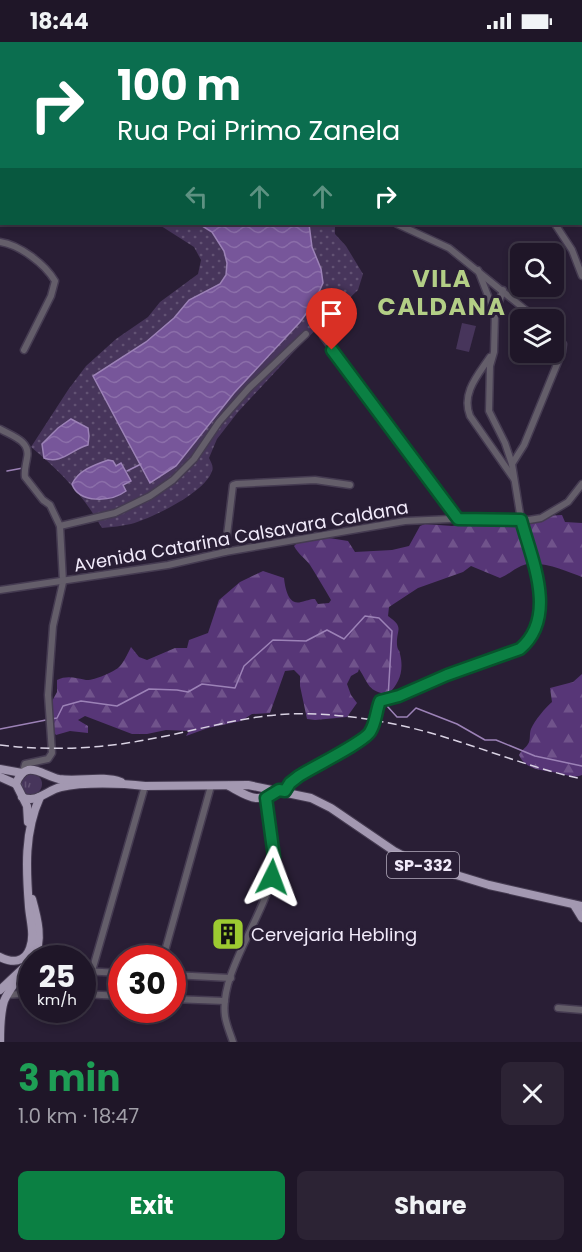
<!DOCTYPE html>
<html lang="en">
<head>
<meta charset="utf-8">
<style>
	:root { --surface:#1f1628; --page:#2c2334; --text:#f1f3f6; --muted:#a19fa8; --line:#3c3545; --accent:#0b8043 }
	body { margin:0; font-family:Poppins,sans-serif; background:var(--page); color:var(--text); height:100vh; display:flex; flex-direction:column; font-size:22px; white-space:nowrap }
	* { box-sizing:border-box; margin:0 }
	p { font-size:20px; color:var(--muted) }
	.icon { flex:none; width:33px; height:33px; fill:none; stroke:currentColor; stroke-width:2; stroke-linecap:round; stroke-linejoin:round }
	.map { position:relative; height:1000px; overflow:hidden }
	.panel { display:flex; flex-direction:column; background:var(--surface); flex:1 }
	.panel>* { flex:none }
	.hud { position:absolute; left:0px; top:0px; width:582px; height:183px; box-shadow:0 3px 9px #0003,0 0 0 2px var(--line); background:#0b6e4f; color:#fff; overflow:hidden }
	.controls { position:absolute; left:510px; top:201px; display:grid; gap:12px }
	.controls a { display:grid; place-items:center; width:54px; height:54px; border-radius:9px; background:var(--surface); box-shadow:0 3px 9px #0003,0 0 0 2px var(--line); font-size:30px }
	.speed { position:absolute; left:18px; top:903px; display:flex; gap:12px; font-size:30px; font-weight:700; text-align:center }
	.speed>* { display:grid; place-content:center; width:78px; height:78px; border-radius:50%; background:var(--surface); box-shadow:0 3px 9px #0003,0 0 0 2px var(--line); line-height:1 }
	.speed small { font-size:15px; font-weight:400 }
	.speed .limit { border:9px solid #d22; background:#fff; color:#111 }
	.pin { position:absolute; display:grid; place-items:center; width:51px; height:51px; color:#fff; margin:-62px -26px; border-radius:50% 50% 50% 0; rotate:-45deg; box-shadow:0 0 6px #0007 }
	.pin .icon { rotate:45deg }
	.me { position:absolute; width:66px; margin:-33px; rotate:3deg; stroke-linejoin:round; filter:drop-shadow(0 0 4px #0008) }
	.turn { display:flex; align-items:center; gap:21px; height:126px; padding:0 18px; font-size:27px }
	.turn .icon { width:78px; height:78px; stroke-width:2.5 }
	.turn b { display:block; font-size:42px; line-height:51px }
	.lanes { display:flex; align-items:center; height:57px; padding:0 18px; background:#0003; justify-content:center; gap:30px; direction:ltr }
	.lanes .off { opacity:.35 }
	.round { display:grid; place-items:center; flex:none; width:63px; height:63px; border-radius:9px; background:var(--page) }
	.overview { display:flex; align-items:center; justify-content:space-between; height:102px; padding:0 18px }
	h1 { font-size:36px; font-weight:700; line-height:45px; color:#1e9e55 }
	.action { display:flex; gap:12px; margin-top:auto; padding:12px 18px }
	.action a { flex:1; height:69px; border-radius:9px; background:var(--accent); color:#fff; font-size:24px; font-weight:700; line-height:69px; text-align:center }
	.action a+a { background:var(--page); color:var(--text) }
	.status { display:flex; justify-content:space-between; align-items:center; height:42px; padding:0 30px; background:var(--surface); direction:ltr }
	.status svg { height:16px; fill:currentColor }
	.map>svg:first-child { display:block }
</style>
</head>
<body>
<div class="status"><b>18:44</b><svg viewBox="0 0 49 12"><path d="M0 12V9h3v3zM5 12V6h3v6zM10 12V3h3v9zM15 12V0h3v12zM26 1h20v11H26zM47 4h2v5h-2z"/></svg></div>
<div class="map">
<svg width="582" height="1000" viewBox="0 0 582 1000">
	<defs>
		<pattern id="grass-tufts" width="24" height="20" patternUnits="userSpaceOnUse" patternTransform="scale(1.5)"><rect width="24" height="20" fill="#47355b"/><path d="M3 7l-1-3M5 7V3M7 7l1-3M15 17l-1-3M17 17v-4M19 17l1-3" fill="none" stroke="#625273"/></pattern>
		<pattern id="forest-firs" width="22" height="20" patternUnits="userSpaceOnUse" patternTransform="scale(1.5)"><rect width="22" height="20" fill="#573677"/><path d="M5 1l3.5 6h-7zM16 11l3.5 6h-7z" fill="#70538b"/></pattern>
		<pattern id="park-dots" width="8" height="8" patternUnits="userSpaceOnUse" patternTransform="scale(1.5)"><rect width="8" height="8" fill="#47355b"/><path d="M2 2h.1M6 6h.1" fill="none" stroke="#625273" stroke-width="1.8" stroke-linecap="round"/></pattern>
		<pattern id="water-waves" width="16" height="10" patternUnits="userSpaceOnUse" patternTransform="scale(1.5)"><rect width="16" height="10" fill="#77569a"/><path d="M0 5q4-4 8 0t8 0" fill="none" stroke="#8b6ea9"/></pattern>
	</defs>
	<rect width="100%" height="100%" fill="#291e35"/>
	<!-- grass -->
	<circle fill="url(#grass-tufts)" cx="31" cy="742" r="11"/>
	<!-- forest -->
	<g fill="url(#forest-firs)">
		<polygon points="129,0 330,0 127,2"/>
		<path d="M562,473L565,480L582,481V535C566,529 537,516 521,524C514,527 508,533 500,536L471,524L463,530L418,546L389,565L388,574C405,586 396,587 397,603C398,610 399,606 400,612C404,628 400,641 388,652C368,650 369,642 359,627L358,630L351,634L347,642L351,653L357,661L347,675L315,678L307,677L300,644V634L294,628L285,629L270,671L252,672L241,679L208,686L186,694L189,689L166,688L147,692H132L85,674L78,678L88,684V691L70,689L56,693L52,688L51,661L57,650V638C67,633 76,636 86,638C93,639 113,630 118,626C123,622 128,611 131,605L139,615L147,618L175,606H187L189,598L208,591L219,558L240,540L263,529L284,536C285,545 288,564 301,560C307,559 309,557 315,557L318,562L329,561L331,558C324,546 317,534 310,523C305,516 298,512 294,504C309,489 329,497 348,499L355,510L392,508L409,504L420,484L425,482L452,484L483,480L512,483L544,474Z"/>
		<path d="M582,632V733C573,737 567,733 558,731C544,728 526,729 519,713C522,707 525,707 528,702C531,698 529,692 531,687C535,678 545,666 552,660L550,646L573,640Z"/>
	</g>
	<!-- park -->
	<g fill="url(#park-dots)">
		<polygon points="239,0 414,0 238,2"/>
		<path d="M158,182H335V192L346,204L363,232L358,248L302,301L238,370L217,397L209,416C211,420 214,425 212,429C205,451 152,476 131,482C122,484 112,485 102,486C83,453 61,430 31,405L68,348L86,324L116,297L148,275L160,260L198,232L201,218L194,205Z"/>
	</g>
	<!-- garden -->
	<polygon fill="#47355b" points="462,281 476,284 469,310 456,307"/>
	<!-- water -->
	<g fill="url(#water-waves)" stroke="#9c82b7" stroke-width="1.5">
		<polygon points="199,182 309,182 312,205 321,227 323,241 314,261 300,280 234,351 176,424 150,441 93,334 146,300 174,276 189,258 220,242 226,233 227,221 224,209 212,190"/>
		<path d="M71,377L88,386L89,394L88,403C72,407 61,423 44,416L42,402L58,386Z"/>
		<path d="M108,418L113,419L116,424L121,421L131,439L123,443L126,449C111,460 79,462 72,442C79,428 94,423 108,418Z"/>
	</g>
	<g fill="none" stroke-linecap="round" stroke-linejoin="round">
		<!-- stream -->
		<g stroke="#9c82b7" stroke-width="1.5">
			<polyline points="7,429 23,426"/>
			<polyline points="127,429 141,422"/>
			<polyline points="388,661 387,664 397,675 407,675 416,666 457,682 485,698 496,698 535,714 582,724"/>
			<polyline points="51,677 57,676 63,664 81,659 117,664 149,647 177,648 188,650 202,642 235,646 244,624 273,598 306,599 327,588 344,597 365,574 379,576 392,589 388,656"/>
			<polyline points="0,687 46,678"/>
		</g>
		<!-- minor casing -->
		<g stroke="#453b51" stroke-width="9">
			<g id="minor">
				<polyline points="8,0 13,2"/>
				<polyline points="444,0 446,2"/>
				<polyline points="530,0 532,2"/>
				<polyline points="30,2 30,0"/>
				<polyline points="64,2 65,0"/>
				<polyline points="0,37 2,37"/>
				<polyline points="0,68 2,65"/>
				<polyline points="580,102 582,102"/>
				<polyline points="397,182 449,206 538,278"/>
				<polyline points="555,182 572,208 582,234"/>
				<path d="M0,200C20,203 45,222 55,239L51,254L24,308"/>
				<polyline points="478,228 495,272"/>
				<polyline points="323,294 458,477"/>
				<path d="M490,315C478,333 461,351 470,374L514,437"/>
				<path d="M0,387C12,394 31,399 27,416C26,423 24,428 25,435L43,458L50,463L60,484L63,540L53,584L48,653L52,711L48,717L25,722L23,730"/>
				<polyline points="512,422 524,403 562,310 563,302 554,291"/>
				<polyline points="60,484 115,471 150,454 173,438 194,417 219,380 249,346 306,292"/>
				<polyline points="225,510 233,443 236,442 315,438 350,443"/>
				<polyline points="0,548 168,523 225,510 405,479 474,476 529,478 541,476 568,460 582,442"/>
				<path d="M285,749L290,741L299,734C313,726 364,700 370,690C377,681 376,669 380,659L399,654L447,633L520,607L530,599L537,586L541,569L538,543L521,478L512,422L505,401L489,369L490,324L494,310L495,272L503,248"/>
				<polyline points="163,916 211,744"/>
				<polyline points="82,929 122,931"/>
				<polyline points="92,929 145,744"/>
				<polyline points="172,933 231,936"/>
				<polyline points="20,935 32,949"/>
				<polyline points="82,952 122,954"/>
				<polyline points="7,953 32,951"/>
				<polyline points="172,957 225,959"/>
				<polyline points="558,966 582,968"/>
				<path d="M233,1000C230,991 226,982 225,974C219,932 263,876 272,834C277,809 270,782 266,756"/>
			</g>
		</g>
		<!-- major casing -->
		<g stroke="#453b51" stroke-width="10">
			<g id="major">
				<polyline points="44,2 45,0"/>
				<polyline points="51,2 52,0"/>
				<polyline points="58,2 59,0"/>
				<polyline points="0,109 2,106"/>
				<polyline points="0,126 2,123"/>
				<polyline points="0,727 22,731"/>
				<polyline points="0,735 16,742"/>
				<path d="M229,744C251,756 257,762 279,748"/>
				<path d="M22,755C37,762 47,748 61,745C83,740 122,741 145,744L248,743L311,756L331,766L394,809L417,821L489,843L582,864"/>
				<path d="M28,780L27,764L16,742C18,736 21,730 28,728C37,726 49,735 59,737C80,740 102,733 121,740"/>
				<path d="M32,857C37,875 44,900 33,916"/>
				<polyline points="574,863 582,876"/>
				<path d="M0,915C12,921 25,921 30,906C35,893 30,878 29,865C26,827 24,790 40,755"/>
				<polyline points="0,948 32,918"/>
				<path d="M0,999C0,986 0,972 4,959C9,947 19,937 24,925"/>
			</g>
		</g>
		<!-- minor -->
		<use href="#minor" stroke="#645e6a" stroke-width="6"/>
		<!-- major -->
		<use href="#major" stroke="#a398b1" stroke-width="8"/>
		<!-- rail -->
		<path stroke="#d9d2e3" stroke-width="1.5" stroke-dasharray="9 4.5" stroke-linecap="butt" d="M0,703C50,709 101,707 150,697C196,689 242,674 289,672C346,670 406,682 460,700C501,713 540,728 582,737"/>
	</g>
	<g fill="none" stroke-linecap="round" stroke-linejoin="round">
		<!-- route casing -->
		<g stroke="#07532c" stroke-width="15">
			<path id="route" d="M272,835L274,815L266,756L279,748L285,749L290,741L299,734C313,725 364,700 370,690C376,681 376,669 380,659L399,654L447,633L520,607C558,575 532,518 521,478L458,477L332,308"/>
		</g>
		<!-- route -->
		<use href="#route" stroke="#0b8043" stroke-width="10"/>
	</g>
	<!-- icons -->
	<defs>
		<g id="building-square" transform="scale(1.725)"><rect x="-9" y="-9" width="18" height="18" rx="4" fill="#9cca31" stroke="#291e35"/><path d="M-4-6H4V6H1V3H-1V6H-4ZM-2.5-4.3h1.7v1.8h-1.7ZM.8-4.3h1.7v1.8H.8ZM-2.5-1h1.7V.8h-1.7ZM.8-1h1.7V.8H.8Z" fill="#111"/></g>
	</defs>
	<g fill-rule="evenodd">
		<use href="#building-square" x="228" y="892"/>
	</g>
	<g text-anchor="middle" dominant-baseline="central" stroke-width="6" stroke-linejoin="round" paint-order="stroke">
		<!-- shield labels -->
		<rect fill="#291e35" stroke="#b5adbf" stroke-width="1.5" x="387" y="810" width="72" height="26" rx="4.5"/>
		<g font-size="16" font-weight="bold" fill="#f1eafa">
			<text x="423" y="823">SP-332</text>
		</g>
		<!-- street labels -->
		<g font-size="18" fill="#f1eafa" stroke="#291e35">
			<text transform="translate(241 494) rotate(-10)">Avenida Catarina Calsavara Caldana</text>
		</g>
		<!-- poi labels -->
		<g font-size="18" fill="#f1eafa" stroke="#291e35" text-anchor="start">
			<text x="251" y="892">Cervejaria Hebling</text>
		</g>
		<!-- district labels -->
		<g font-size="24" font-weight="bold" letter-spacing="1.5" fill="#b3ce86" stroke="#291e35">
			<text x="442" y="236">VILA<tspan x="442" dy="28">CALDANA</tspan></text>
		</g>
	</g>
</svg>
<div class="controls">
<a><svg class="icon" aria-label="search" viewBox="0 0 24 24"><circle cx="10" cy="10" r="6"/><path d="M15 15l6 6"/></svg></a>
<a><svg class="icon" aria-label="layers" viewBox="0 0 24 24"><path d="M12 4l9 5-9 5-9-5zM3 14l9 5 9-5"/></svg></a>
</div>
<div class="speed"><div>25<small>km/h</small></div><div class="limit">30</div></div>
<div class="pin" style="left:332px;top:308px;background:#d93025"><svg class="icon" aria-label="arrive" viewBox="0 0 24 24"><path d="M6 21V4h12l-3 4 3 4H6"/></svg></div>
<svg class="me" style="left:272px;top:835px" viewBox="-20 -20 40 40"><path d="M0-17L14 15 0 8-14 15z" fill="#0b8043" stroke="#fff" stroke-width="4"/></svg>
<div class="hud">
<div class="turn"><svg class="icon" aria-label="right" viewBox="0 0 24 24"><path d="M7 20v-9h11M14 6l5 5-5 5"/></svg><div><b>100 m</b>Rua Pai Primo Zanela</div></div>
<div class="lanes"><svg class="icon off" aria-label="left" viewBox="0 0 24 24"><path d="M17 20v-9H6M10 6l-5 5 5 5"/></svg><svg class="icon off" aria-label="ahead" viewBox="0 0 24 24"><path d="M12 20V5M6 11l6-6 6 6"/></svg><svg class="icon off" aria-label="ahead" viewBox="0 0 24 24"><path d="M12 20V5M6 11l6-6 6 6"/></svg><svg class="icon" aria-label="right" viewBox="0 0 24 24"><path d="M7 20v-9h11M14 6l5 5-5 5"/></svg></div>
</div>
</div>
<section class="panel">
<div class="overview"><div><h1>3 min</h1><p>1.0 km · 18:47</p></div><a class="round"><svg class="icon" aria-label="close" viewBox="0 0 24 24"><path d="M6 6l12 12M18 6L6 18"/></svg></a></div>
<div class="action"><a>Exit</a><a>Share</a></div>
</section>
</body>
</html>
